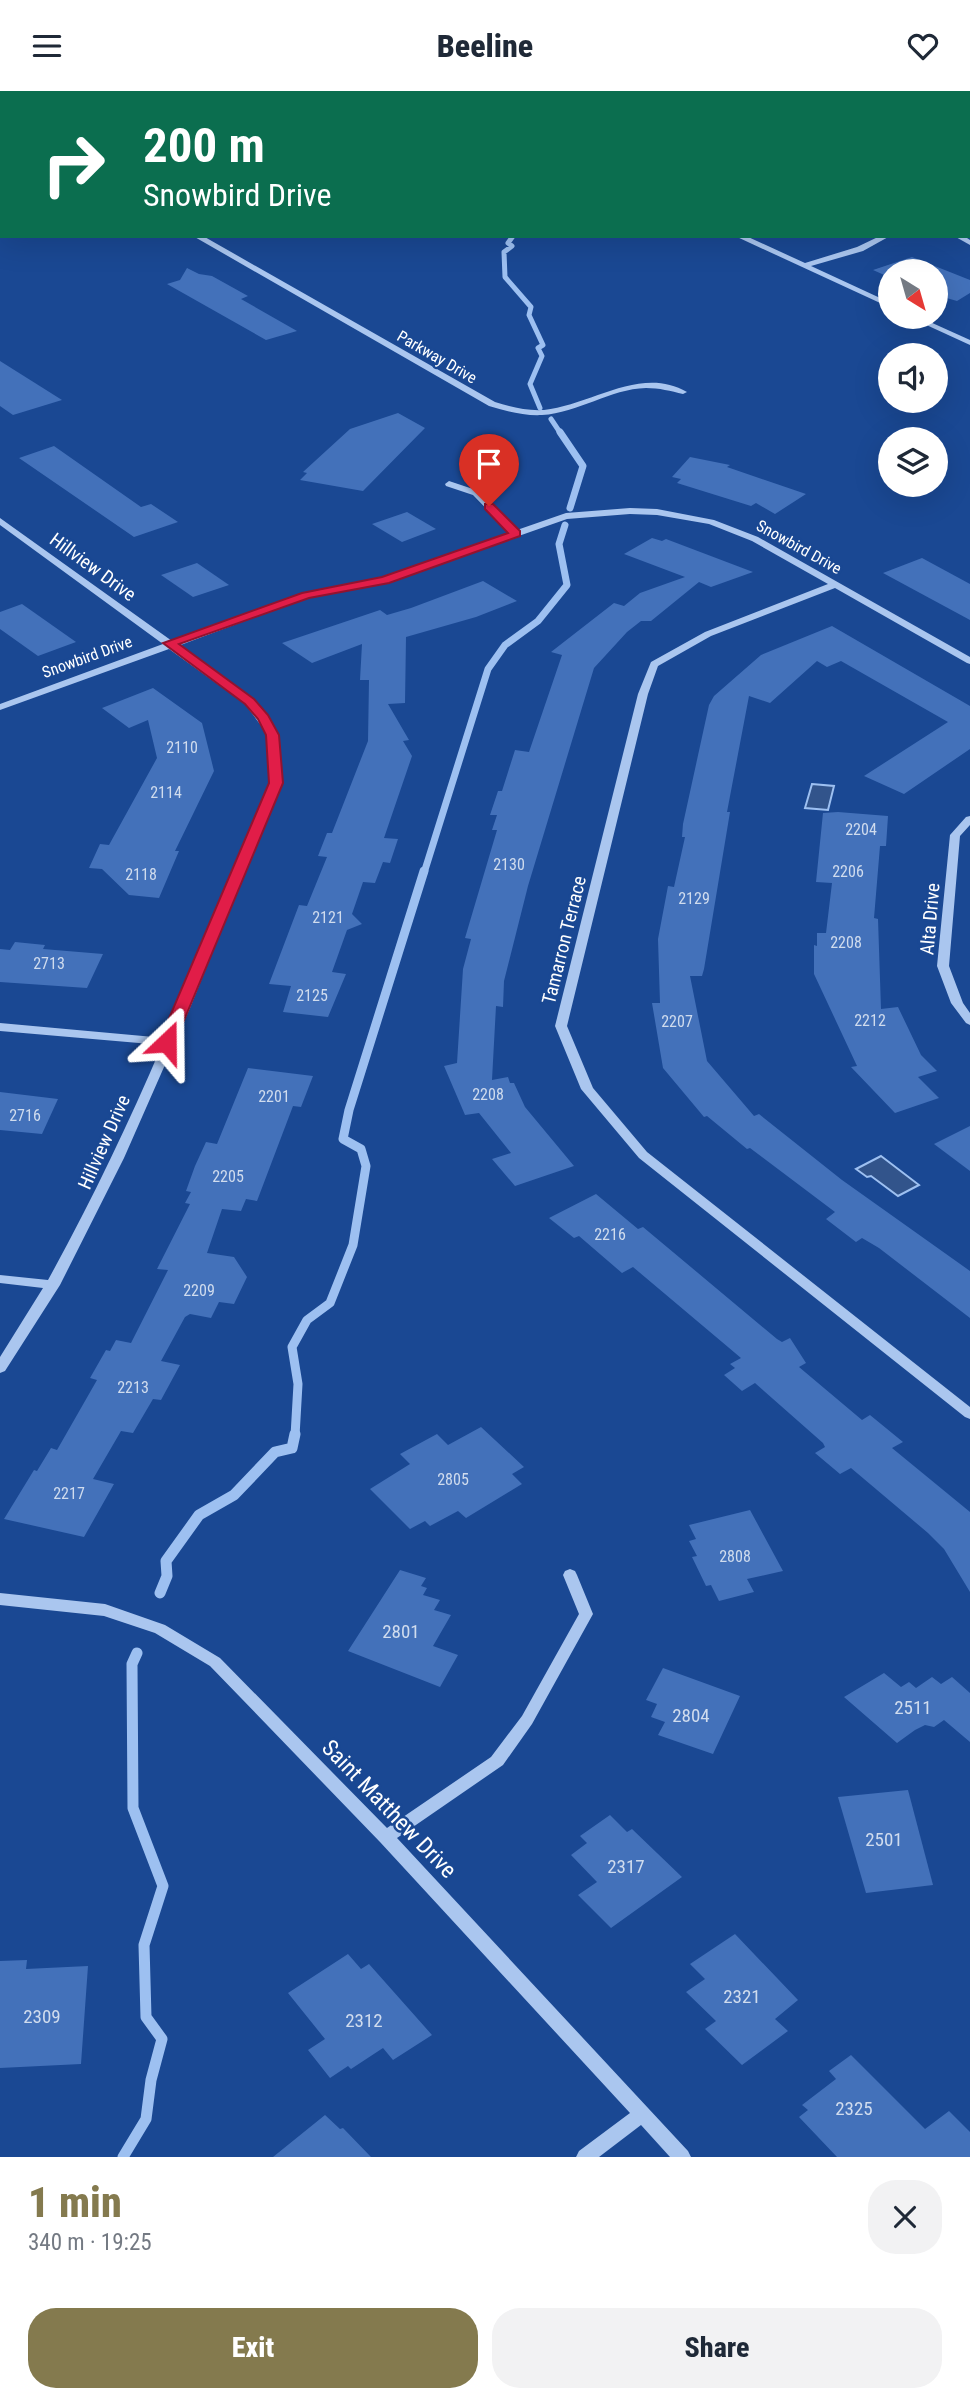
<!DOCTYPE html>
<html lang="en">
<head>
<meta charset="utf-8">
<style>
	:root { --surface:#fff; --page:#f2f2f3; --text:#1f2937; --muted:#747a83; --accent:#847a4e }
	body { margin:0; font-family:"Roboto Condensed",sans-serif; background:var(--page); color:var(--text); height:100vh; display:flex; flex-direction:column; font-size:26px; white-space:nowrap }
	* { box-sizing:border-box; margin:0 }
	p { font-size:23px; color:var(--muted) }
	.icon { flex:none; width:38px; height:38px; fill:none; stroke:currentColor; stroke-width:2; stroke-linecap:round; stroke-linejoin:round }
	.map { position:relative; height:2066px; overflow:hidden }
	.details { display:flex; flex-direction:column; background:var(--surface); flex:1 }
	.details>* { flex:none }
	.top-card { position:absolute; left:0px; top:0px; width:971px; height:147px; box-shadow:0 7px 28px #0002; background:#0b6e4f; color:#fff; overflow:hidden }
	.needle { width:46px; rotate:143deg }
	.controls { position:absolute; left:878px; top:168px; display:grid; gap:14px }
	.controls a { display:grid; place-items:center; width:70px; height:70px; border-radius:50%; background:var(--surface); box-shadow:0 7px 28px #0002; font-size:35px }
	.pin { position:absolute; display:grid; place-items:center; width:60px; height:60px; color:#fff; margin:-72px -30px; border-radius:50% 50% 50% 0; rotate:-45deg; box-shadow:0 0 7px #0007 }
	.pin .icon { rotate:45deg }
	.me { position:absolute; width:77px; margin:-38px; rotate:23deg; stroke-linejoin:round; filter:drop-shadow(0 0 5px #0008) }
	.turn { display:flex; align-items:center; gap:24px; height:147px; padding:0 28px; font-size:32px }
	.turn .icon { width:91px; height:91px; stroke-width:2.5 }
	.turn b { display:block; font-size:49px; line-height:60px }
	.round { display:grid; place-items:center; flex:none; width:74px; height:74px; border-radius:28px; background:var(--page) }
	.summary { display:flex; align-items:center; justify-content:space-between; height:119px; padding:0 28px }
	h1 { font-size:42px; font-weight:800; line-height:52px; color:var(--accent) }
	.action { display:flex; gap:14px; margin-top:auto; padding:14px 28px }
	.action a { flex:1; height:80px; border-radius:28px; background:var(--accent); color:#fff; font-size:28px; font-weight:800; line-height:80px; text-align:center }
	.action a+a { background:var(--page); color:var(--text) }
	header { display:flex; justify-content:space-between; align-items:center; height:91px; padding:0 28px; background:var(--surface); font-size:32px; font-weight:800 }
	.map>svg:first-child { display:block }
</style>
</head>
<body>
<header><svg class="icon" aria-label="menu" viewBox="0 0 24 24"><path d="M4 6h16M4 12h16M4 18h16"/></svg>Beeline<svg class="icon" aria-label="heart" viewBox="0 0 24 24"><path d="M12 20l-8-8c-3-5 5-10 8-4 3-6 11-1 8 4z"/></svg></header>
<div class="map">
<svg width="970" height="2066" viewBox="0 0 970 2066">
	<rect width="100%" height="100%" fill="#1a4893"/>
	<!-- water -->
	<g fill="#32548b" stroke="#9dc0f1" stroke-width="2">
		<polygon points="812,693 834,695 828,719 805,717"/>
		<polygon points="881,1065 919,1094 898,1105 871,1085 867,1086 856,1078"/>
	</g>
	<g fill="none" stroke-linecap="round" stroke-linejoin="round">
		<!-- stream-far3 -->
		<g stroke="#9dc0f1" stroke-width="5">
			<polyline points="513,145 508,152 512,155 504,161 505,186 531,216 529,224 543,254 538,257 542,265 530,293 540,317"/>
			<polyline points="551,328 561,343"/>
		</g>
		<!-- stream-far2 -->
		<g stroke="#9dc0f1" stroke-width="7">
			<polyline points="560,341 583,375 570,417"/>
			<polyline points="424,782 488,578 505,554 538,530 567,494 559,453 565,434"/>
		</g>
		<!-- stream-far1 -->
		<polyline stroke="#9dc0f1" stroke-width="9" points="295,1345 298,1293 292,1256 307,1229 330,1212 353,1154 366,1075 361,1058 343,1048 349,1019 424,780"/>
		<!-- stream -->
		<g stroke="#9dc0f1" stroke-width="11">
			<polyline points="160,1502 167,1485 166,1470 199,1424 234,1404 275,1361 292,1357 295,1343"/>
			<polyline points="123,2066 146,2028 151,1989 162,1948 146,1926 144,1854 163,1795 133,1717 132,1573 137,1562"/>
		</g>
	</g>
	<!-- building -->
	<g fill="#4371ba">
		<polygon points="912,166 970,189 970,202 957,210 936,204 936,180 891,180 891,187 873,179"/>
		<polygon points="187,177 199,183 212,185 248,205 241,208 297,240 266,249 167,193 180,189"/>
		<polygon points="0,270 62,309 13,324 0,315"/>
		<polygon points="398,322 425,337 363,400 300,389 307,382 303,381 350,338"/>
		<polygon points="54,355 141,416 151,413 178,431 134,446 19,367"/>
		<polygon points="690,366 730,374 727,376 806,403 775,423 756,412 751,415 677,392 681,388 672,386"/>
		<polygon points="407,421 436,438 402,451 372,433"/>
		<polygon points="652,447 662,450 666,448 753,481 711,496 699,491 651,530 641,530 627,541 594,577 528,795 504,890 503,916 496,915 492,989 508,986 510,992 514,992 525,1016 574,1075 515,1095 492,1068 511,1062 479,1022 465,1024 444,975 457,972 463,878 471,848 465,847 497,739 492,739 497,724 490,724 498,700 502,700 515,659 529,661 562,564 551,561 614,512 624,515 640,502 685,486 624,463"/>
		<polygon points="922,467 970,493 970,529 883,482"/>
		<polygon points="197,472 229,494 193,506 161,484"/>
		<polygon points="483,490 517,510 476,526 406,546 405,612 388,613 409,649 403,650 412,665 384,747 398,748 390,772 383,771 375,792 363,791 352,823 362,833 347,839 332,881 346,883 328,926 283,921 291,895 269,893 299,814 307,815 327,766 318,765 327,742 332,742 368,650 369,589 360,589 362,553 312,572 282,552 380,519 387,524 411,517"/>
		<polygon points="22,513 76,551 38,565 0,538 0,521"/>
		<polygon points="832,535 970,615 970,658 904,703 864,685 948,631 841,570 827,576 817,570 770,612 749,605 727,721 730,721 704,878 702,885 690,885 707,970 754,1025 759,1023 842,1089 970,1180 970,1227 879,1157 862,1147 856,1151 826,1128 835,1121 750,1057 747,1058 707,1025 704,1026 663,977 652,912 660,912 658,848 668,795 674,796 685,746 682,746 683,733 709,614 714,605 761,564"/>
		<polygon points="153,597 202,632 214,680 175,760 179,760 159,807 129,804 102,778 89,777 100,753 109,754 157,667 148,629 129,637 102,617"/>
		<polygon points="838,721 888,725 886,755 880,755 874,827 878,828 881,918 898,916 921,964 937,980 918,986 939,1007 895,1022 851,976 857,975 814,883 814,854 817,855 817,842 826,842 832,792 816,791 823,722"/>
		<polygon points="15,851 45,854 43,858 103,863 87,897 0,891 0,858 10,859"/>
		<polygon points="248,977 313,985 301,1016 293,1015 257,1110 246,1108 241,1120 222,1118 207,1162 234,1166 247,1186 234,1213 219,1211 211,1227 190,1223 185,1226 161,1270 180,1274 161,1309 153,1308 133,1342 121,1340 93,1388 114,1393 84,1446 4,1428 34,1379 37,1380 51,1357 57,1359 97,1289 90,1287 106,1259 110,1260 116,1249 131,1252 168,1179 157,1178 190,1113 185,1112 191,1101 186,1100 195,1075 206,1051 217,1053"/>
		<polygon points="0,1001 58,1008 42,1043 0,1039"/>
		<polygon points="970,1035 970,1080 934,1053"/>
		<polygon points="596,1103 638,1138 643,1136 777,1248 782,1251 790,1247 806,1272 799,1276 862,1329 870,1324 903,1351 892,1357 970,1421 970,1501 944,1458 928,1442 851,1377 840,1383 815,1362 825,1356 823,1352 755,1292 742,1300 724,1284 735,1277 730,1273 741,1267 633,1176 622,1182 579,1145 574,1147 549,1127"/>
		<polygon points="481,1336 524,1376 512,1383 522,1393 466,1427 458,1420 430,1435 425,1430 410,1438 370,1398 410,1373 400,1363 437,1343 448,1354"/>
		<polygon points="750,1419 783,1480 747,1488 754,1501 719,1510 711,1494 706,1495 692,1466 697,1465 689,1450 696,1448 689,1434"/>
		<polygon points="400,1479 426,1487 421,1495 427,1497 423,1504 440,1509 434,1519 451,1524 433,1555 458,1564 440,1596 348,1560"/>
		<polygon points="663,1577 740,1605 713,1663 658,1644 665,1631 651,1626 657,1613 646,1609"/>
		<polygon points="884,1582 901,1596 909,1591 916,1597 932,1586 941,1593 952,1586 970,1602 970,1651 944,1629 934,1636 925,1634 915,1639 897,1652 844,1606"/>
		<polygon points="908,1699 933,1794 866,1802 838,1706"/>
		<polygon points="610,1724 627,1741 632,1738 682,1786 611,1837 578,1804 597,1791 571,1764 587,1752 580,1745"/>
		<polygon points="735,1843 798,1909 775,1928 788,1940 742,1974 705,1938 716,1930 686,1901 705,1888 690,1873"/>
		<polygon points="348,1863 361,1878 369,1873 432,1944 393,1969 383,1957 351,1978 348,1975 330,1987 308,1959 325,1948 288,1902"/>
		<polygon points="27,1869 26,1878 88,1875 81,1973 0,1977 0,1870"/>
		<polygon points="851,1964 925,2038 949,2020 970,2041 970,2066 837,2066 799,2026 808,2019 802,2014 836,1988 829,1980"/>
		<polygon points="325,2024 340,2038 343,2037 371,2066 273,2066"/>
	</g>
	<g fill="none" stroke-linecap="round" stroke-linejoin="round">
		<!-- minor -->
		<g fill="#aac6ef" fill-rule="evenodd">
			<polygon points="422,0 430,0 432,2 423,2"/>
			<polygon points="665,0 673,0 675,2 666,2"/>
			<rect x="0" y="20" width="2" height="4"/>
			<path d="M193,145H203L495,311C511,316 527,320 544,319C591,314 641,274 687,301L683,303C671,300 659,297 646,297C610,298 578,322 542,324C524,325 506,320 489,315Z"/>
			<polygon points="735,145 746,145 805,172 857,156 880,145 890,145 863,160 811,175 891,212 891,217"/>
			<polygon points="954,145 964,145 970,149 970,154"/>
			<polygon points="909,226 919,226 970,249 970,254"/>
			<path d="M449,390L479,400L517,439L566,422L630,417L657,418L714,429L758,446L970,566V573L967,572L835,497L711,545L658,575L648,603L567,935L593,997L647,1061L970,1316V1328L965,1326L639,1067L581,998L555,935L638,603L651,571L705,541L828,493L752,450L709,433L657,424L630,423L567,428L388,491L309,506L178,555L253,609L278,644L281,692L190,917L124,1067L60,1194L5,1280L0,1282V1266L43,1197L0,1192V1184L48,1189C90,1113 128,1034 162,954L0,940V932L165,947L271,692L268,644L245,613L169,558L0,619V613L163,553L0,434V427L172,550L304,502L383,487L510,442L473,404L446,395L445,393Z"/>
			<polygon points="970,725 970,734 960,745 949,875 963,912 970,922 970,934 966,932 951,912 937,875 950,744 966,726"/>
			<polygon points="570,1478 575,1480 577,1484 593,1523 532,1633 503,1674 397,1747 688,2060 691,2066 670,2066 641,2034 599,2066 576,2066 579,2060 630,2022 380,1751 210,1575 155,1542 104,1525 0,1514 0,1502 105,1513 165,1534 220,1567 387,1737 491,1666 522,1625 579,1523 563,1484 565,1480"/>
		</g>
		<!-- major -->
		<g fill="#f3f7ff" fill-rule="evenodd">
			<polygon points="468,0 482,0 466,2"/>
			<rect x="0" y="126" width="2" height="6"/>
		</g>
	</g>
	<!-- route -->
	<polygon fill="#e11d48" stroke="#92132f" stroke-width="2" points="485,413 493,413 520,440 520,445 389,492 309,507 179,553 254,608 268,624 279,644 283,692 175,951 167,956 162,955 159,951 269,692 266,644 258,628 245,613 163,552 302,502 382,486 508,442 485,418"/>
	<g text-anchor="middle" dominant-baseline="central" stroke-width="5" stroke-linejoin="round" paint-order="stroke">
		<!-- far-street labels -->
		<g font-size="16" fill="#fff" stroke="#1a4893">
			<text transform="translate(437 266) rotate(30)">Parkway Drive</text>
			<text transform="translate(799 456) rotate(29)">Snowbird Drive</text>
			<text transform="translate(87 566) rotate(-20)">Snowbird Drive</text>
		</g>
		<!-- number labels -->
		<g font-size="16" fill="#d0dcee">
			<text x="182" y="656">2110</text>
			<text x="166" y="701">2114</text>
			<text x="861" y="738">2204</text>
			<text x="509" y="773">2130</text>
			<text x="848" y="780">2206</text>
			<text x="141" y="783">2118</text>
			<text x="694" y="807">2129</text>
			<text x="328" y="826">2121</text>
			<text x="846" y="851">2208</text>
			<text x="49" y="872">2713</text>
			<text x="312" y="904">2125</text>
			<text x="870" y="929">2212</text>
			<text x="677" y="930">2207</text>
			<text x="488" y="1003">2208</text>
			<text x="274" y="1005">2201</text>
			<text x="25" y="1024">2716</text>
			<text x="228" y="1085">2205</text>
			<text x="610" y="1143">2216</text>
			<text x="199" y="1199">2209</text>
			<text x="133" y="1296">2213</text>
			<text x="453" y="1388">2805</text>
			<text x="69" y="1402">2217</text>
			<text x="735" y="1465">2808</text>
		</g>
		<!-- street labels -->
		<g font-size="19" fill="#fff" stroke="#1a4893">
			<text transform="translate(93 476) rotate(36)">Hillview Drive</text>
			<text transform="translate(930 828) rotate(-85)">Alta Drive</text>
			<text transform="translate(564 849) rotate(-76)">Tamarron Terrace</text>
			<text transform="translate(104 1051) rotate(-66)">Hillview Drive</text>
		</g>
		<!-- near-number labels -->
		<g font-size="19" fill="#d0dcee">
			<text x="401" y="1540">2801</text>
			<text x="913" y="1616">2511</text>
			<text x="691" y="1624">2804</text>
			<text x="884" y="1748">2501</text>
			<text x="626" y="1775">2317</text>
			<text x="742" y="1905">2321</text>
			<text x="42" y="1925">2309</text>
			<text x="364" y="1929">2312</text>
			<text x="854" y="2017">2325</text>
		</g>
		<!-- near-street labels -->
		<g font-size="23" fill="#fff" stroke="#1a4893">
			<text transform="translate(389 1718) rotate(46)">Saint Matthew Drive</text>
		</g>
	</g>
</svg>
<div class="controls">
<a><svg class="needle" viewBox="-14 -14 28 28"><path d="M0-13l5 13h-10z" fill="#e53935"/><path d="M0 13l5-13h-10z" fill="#747a83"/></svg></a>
<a><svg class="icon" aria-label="sound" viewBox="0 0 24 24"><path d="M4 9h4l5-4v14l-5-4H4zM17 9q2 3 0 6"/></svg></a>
<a><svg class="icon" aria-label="layers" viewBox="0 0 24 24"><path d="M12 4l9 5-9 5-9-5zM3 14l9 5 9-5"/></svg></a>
</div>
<div class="pin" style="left:489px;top:415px;background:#d93025"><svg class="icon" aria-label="arrive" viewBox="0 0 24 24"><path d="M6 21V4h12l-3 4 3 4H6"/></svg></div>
<svg class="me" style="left:167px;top:951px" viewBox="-20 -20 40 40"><path d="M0-17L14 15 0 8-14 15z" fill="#e11d48" stroke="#fff" stroke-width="4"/></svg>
<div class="top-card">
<div class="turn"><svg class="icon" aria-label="right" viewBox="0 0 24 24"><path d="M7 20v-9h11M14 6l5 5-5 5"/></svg><div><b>200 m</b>Snowbird Drive</div></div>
</div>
</div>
<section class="details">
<div class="summary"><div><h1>1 min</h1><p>340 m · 19:25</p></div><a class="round"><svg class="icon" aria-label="close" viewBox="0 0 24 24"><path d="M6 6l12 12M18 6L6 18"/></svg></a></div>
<div class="action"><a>Exit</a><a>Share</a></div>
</section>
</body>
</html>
